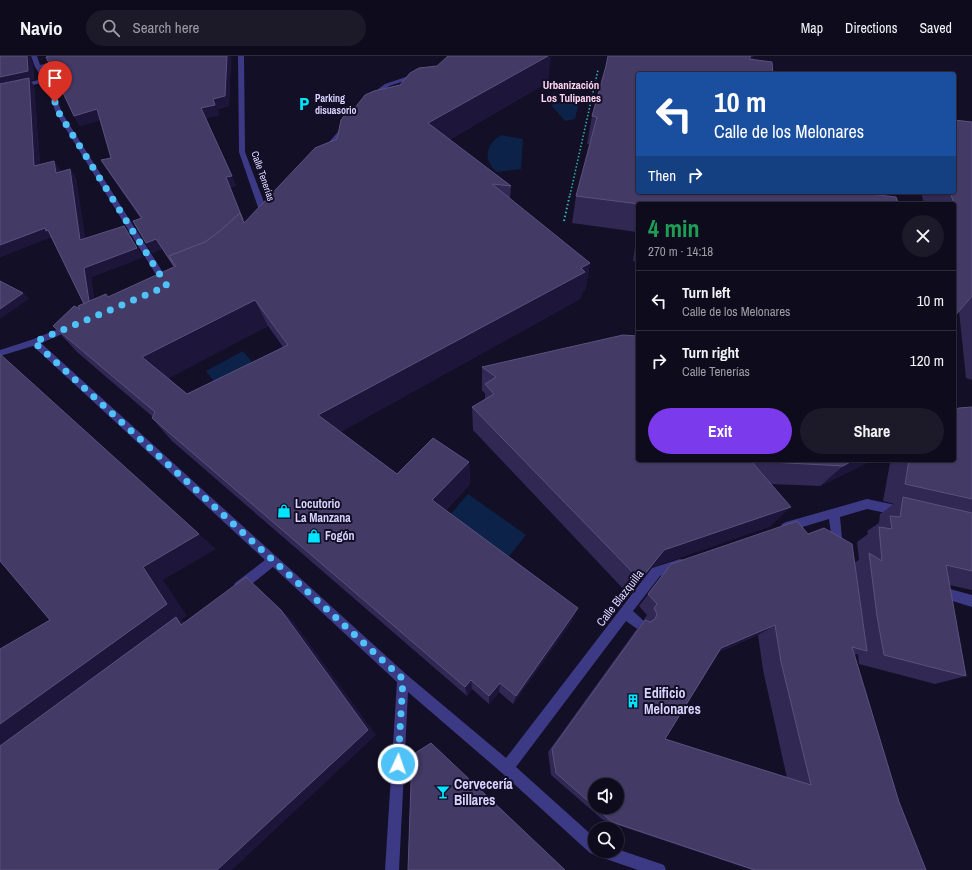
<!DOCTYPE html>
<html lang="en">
<head>
<meta charset="utf-8">
<style>
	:root { --surface:#0e0b1c; --page:#1c1929; --text:#f1f3f6; --muted:#9b9ba3; --line:#2e2b3b; --accent:#7c3aed }
	body { margin:0; font-family:"Archivo Narrow",sans-serif; background:var(--page); color:var(--text); height:100vh; display:flex; flex-direction:column; font-size:15px; white-space:nowrap }
	* { box-sizing:border-box; margin:0 }
	p { font-size:13px; color:var(--muted) }
	.icon { flex:none; width:22px; height:22px; fill:none; stroke:currentColor; stroke-width:2; stroke-linecap:round; stroke-linejoin:round }
	.map { position:relative; flex:1; overflow:hidden }
	.drawer { position:absolute; left:636px; top:146px; width:320px; height:260px; display:flex; flex-direction:column; background:var(--surface); border-radius:4px; box-shadow:0 1px 3px #0004,0 0 0 1px var(--line) }
	.drawer>* { flex:none }
	.hud { position:absolute; left:636px; top:16px; width:320px; height:122px; border-radius:4px; box-shadow:0 1px 3px #0004,0 0 0 1px var(--line); background:#1a4fa0; color:#fff; overflow:hidden }
	.fabs { position:absolute; left:588px; top:722px; display:grid; gap:8px }
	.fabs a { display:grid; place-items:center; width:36px; height:36px; border-radius:50%; background:var(--surface); box-shadow:0 1px 3px #0004,0 0 0 1px var(--line); font-size:20px }
	.pin { position:absolute; display:grid; place-items:center; width:34px; height:34px; color:#fff; margin:-41px -17px; border-radius:50% 50% 50% 0; rotate:-45deg; box-shadow:0 0 4px #0007 }
	.pin .icon { rotate:45deg }
	.me { position:absolute; width:44px; margin:-22px; rotate:3deg; stroke-linejoin:round; filter:drop-shadow(0 0 3px #0008) }
	.turn { display:flex; align-items:center; gap:14px; height:84px; padding:0 12px; font-size:18px }
	.turn .icon { width:52px; height:52px; stroke-width:2.5 }
	.turn b { display:block; font-size:28px; line-height:34px }
	.then { display:flex; align-items:center; height:38px; padding:0 12px; background:#0003; gap:8px; font-size:15px }
	.round { display:grid; place-items:center; flex:none; width:42px; height:42px; border-radius:21px; background:var(--page) }
	.head { display:flex; align-items:center; justify-content:space-between; height:68px; padding:0 12px }
	h1 { font-size:24px; font-weight:700; line-height:30px; color:#1e9e55 }
	.cta { display:flex; gap:8px; margin-top:auto; padding:8px 12px }
	.cta a { flex:1; height:46px; border-radius:24px; background:var(--accent); color:#fff; font-size:16px; font-weight:700; line-height:46px; text-align:center }
	.cta a+a { background:var(--page); color:var(--text) }
	ul { padding:0; list-style:none }
	li { display:flex; align-items:center; gap:12px; height:60px; padding:0 12px; border-top:1px solid var(--line) }
	li div { flex:1 }
	li b { display:block; font-size:15px }
	li em { font-style:normal }
	header { display:flex; align-items:center; gap:24px; box-sizing:border-box; height:56px; padding:0 20px; background:var(--surface); border-bottom:1px solid var(--line) }
	header strong { font-size:19px }
	nav { display:flex; gap:22px; margin-inline-start:auto; font-size:14px }
	.search { width:280px; height:36px; background:var(--page); display:flex; align-items:center; gap:10px; box-sizing:border-box; padding:0 14px; border-radius:22px; color:var(--muted); font-size:15px }
	.map>svg:first-child { display:block }
</style>
</head>
<body>
<header>
<strong>Navio</strong>
<div class="search"><svg class="icon" aria-label="search" viewBox="0 0 24 24"><circle cx="10" cy="10" r="6"/><path d="M15 15l6 6"/></svg>Search here</div>
<nav><a>Map</a><a>Directions</a><a>Saved</a></nav>
</header>
<div class="map">
<svg width="972" height="814" viewBox="0 0 972 814">
	<rect width="100%" height="100%" fill="#130f26"/>
	<!-- water -->
	<g fill="#0c2248">
		<polygon points="572,44 578,50 575,63 565,65 551,49"/>
		<path d="M501,79L523,83L521,113L497,116C483,104 485,89 501,79Z"/>
		<polygon points="243,295 253,307 216,328 206,315"/>
		<polygon points="468,438 526,479 506,504 448,461"/>
	</g>
	<g fill="none" stroke-linecap="round" stroke-linejoin="round">
		<!-- path-far1 -->
		<polyline stroke="#2fb8b0" stroke-width="1.5" stroke-dasharray="1.5 2" stroke-linecap="butt" points="570,139 598,14"/>
		<!-- path -->
		<polyline stroke="#2fb8b0" stroke-width="2" stroke-dasharray="1.5 2.5" stroke-linecap="butt" points="564,165 570,138"/>
		<!-- minor -->
		<g fill="#3d3a85" fill-rule="evenodd">
			<polygon points="31,0 37,0 40,9 77,0 87,0 41,12 50,24 62,57 169,226 169,230 163,230 56,57 45,26 0,37 0,33 43,23 35,11"/>
			<polygon points="238,0 244,0 245,96 268,157 264,159 260,157 239,96"/>
			<polygon points="418,17 420,18 420,20 389,30 374,41 369,40 385,28"/>
			<polygon points="345,68 350,69 326,96 322,96 322,94"/>
			<polygon points="71,268 75,271 74,273 41,287 407,619 506,702 652,512 680,503 684,504 686,508 684,512 660,520 633,555 644,565 646,569 644,573 640,575 626,565 516,711 595,782 595,795 617,795 617,793 664,809 666,814 638,814 603,802 597,798 595,799 590,797 502,717 408,636 399,814 385,814 397,626 273,511 243,535 239,537 235,535 233,531 235,527 265,504 33,290 0,300 0,294 31,284"/>
			<polygon points="867,443 900,450 904,452 905,455 904,458 900,460 867,453 840,461 843,493 842,497 838,498 834,497 833,493 829,463 786,476 782,474 781,471 782,468 786,466"/>
			<polygon points="950,533 972,539 972,551 946,543 944,539 946,535"/>
		</g>
	</g>
	<!-- wall -->
	<g fill="#312854" fill-rule="evenodd">
		<path d="M0,0H30V1L33,9L34,24H30L34,30L40,109L60,114L61,116L76,122L85,183L143,201L91,221L94,243L108,241L174,211L162,193L152,197L133,165L141,163L107,114L101,104L111,102L100,64L80,70L74,60L46,0H231L229,50L217,53L219,59L205,62L236,130L230,131L244,166L548,26L449,84L511,130L510,143L590,207L585,234L582,236L580,243L340,376L397,418L469,406L470,428L446,454L572,565L513,648L499,636L489,648L472,633L467,640L172,385L152,362L153,361L77,296L53,270L80,253L84,248L51,181L0,201ZM268,270L283,291L187,338L168,322Z"/>
		<polygon points="606,10 638,136 898,146 638,148 638,206 633,205 637,176 572,167 576,140 590,88 587,88 592,60"/>
		<polygon points="972,66 972,324 966,322 959,255 954,261 954,148 924,148 921,136 954,136"/>
		<polygon points="482,311 873,404 820,430 771,428 771,470 652,511 629,539 473,374 472,351 485,344 485,337 482,335"/>
		<path d="M972,351V534L949,529L966,620L935,628L859,608L858,598L854,599L899,746L926,814H752L603,764L551,719L548,696L636,574L645,564L644,563L647,559L639,550L671,508L808,478L854,507L859,504L857,486L868,478L867,475L879,467L880,458L894,448L883,445L890,407L892,404H954ZM758,579L763,614L787,722L665,683L719,596Z"/>
	</g>
	<!-- shaded-wall -->
	<g fill="#1d163a">
		<polygon points="27,0 30,0 30,1 33,9 34,24 30,24 34,30 41,119 34,110 0,31 0,21"/>
		<polygon points="227,0 231,0 229,50 217,53 219,59 205,62 201,52 213,43"/>
		<polygon points="548,0 551,0 548,26 430,95 428,67"/>
		<polygon points="751,0 754,0 748,16 749,3"/>
		<polygon points="97,53 103,64 80,70 74,60"/>
		<polygon points="54,105 60,114 63,126 56,117"/>
		<polygon points="70,113 76,122 87,193 80,184"/>
		<polygon points="232,120 236,130 230,131 247,174 232,191 226,121"/>
		<polygon points="124,170 143,201 91,221 96,255 90,256 84,212"/>
		<polygon points="45,172 48,174 51,181 0,201 0,189"/>
		<polygon points="156,183 162,193 152,197 146,187"/>
		<polygon points="590,207 585,234 582,236 580,243 328,383 318,359"/>
		<polygon points="23,237 29,243 0,263 0,253"/>
		<polygon points="255,244 268,270 162,326 142,301"/>
		<polygon points="854,404 873,404 820,430 843,410"/>
		<polygon points="469,406 470,428 436,464 432,444"/>
		<polygon points="791,451 771,470 652,511 629,539 640,524 664,494"/>
		<polygon points="199,478 216,493 163,524 187,560 181,564 194,572 0,700 0,668 143,511"/>
		<polygon points="246,521 293,565 376,679 232,814 217,814"/>
		<polygon points="578,552 572,565 513,648 516,640"/>
		<polygon points="775,569 758,579 707,601 721,592"/>
		<polygon points="471,624 472,633 467,640 465,631"/>
		<polygon points="500,627 499,636 489,648 489,640"/>
	</g>
	<!-- building -->
	<g fill="#433a66" stroke="#5a527e" fill-rule="evenodd">
		<polygon points="0,0 27,0 28,15 0,21"/>
		<polygon points="49,0 227,0 225,40 213,43 215,49 201,52 232,120 226,121 243,164 240,157 220,175 205,186 169,200 174,210 156,183 146,187 133,165 142,162 101,104 111,102 97,53 74,60 46,1"/>
		<path d="M448,0H548L428,67L511,130L492,128L590,207L581,212L585,216L318,359L397,418L433,382L469,406L432,444L578,552L516,640L500,627L489,640L471,624L465,631L152,362L155,356L53,270L74,250L80,253L78,250L106,238L108,241L176,210L169,200L205,186L220,175L240,157L244,167L315,92L337,83L341,64L344,60L354,53L365,39L374,35L400,29L410,17L419,12L437,10ZM255,244L288,289L187,338L142,301Z"/>
		<polygon points="608,0 751,0 749,3 772,6 773,18 638,18 638,136 853,136 896,141 898,146 915,148 639,148 576,140 597,61 592,60 606,10"/>
		<polygon points="29,22 34,110 54,105 56,117 70,113 80,184 124,170 137,192 84,212 89,245 84,248 48,174 46,175 45,172 0,189 0,28"/>
		<polygon points="954,64 972,66 972,240 954,261 954,153 956,153 950,136 954,136"/>
		<polygon points="0,225 23,237 0,253"/>
		<polygon points="623,279 638,280 638,404 854,404 843,410 751,405 791,451 664,494 640,524 472,351 494,338 485,328 496,321 482,311"/>
		<polygon points="0,298 199,478 143,511 167,548 0,668 0,593 50,564 0,505"/>
		<polygon points="972,351 972,443 905,428 909,404 954,404 954,354 959,352"/>
		<polygon points="903,441 972,457 972,515 946,509 966,620 884,599 877,560 869,497 882,505 879,471 892,473 890,460 900,461"/>
		<path d="M797,465L808,478L824,472L852,488L867,595L852,591L899,746L926,814H755L612,766L556,717L552,693L645,564L650,566L655,563L657,558L654,552L657,548L648,538L671,508ZM775,569L781,606L811,729L665,683L721,592ZM595,729H617V751H595Z"/>
		<polygon points="246,521 281,554 368,674 217,814 0,814 0,690 176,561 181,569"/>
		<polygon points="431,687 565,814 408,814 412,699"/>
	</g>
	<g fill="none" stroke-linecap="round" stroke-linejoin="round">
		<!-- route -->
		<polyline stroke="#4fc3f7" stroke-width="7" stroke-dasharray="0 12.6" points="55,46 59,57 167,230 34,286 403,623 398,708"/>
	</g>
	<!-- icons -->
	<defs>
		<g id="parking-bare" transform="scale(1.08)"><path d="M-3.5-5.5H1a3.5 3.5 0 0 1 0 7H-1V5.5H-3.5ZM-1-3.4V-.6H.8a1.4 1.4 0 0 0 0-2.8Z" fill="#00e5ff" stroke="#130f26" stroke-width="2.5" paint-order="stroke"/></g>
		<g id="shop-bare" transform="scale(1.08)"><path d="M-5-2.5h2.3a2.7 3.5 0 0 1 5.4 0H5L5.5 6h-11ZM-1.5-2.5h3a1.5 2.3 0 0 0-3 0Z" fill="#00e5ff" stroke="#130f26" stroke-width="2.5" paint-order="stroke"/></g>
		<g id="building-bare" transform="scale(1.08)"><path d="M-4-6H4V6H1V3H-1V6H-4ZM-2.5-4.3h1.7v1.8h-1.7ZM.8-4.3h1.7v1.8H.8ZM-2.5-1h1.7V.8h-1.7ZM.8-1h1.7V.8H.8Z" fill="#00e5ff" stroke="#130f26" stroke-width="2.5" paint-order="stroke"/></g>
		<g id="bar-bare" transform="scale(1.08)"><path d="M-6-5H6L.8 .8V4.5H3.5V6h-7V4.5H-.8V.8Z" fill="#00e5ff" stroke="#130f26" stroke-width="2.5" paint-order="stroke"/></g>
	</defs>
	<g fill-rule="evenodd">
		<use href="#parking-bare" x="304" y="48"/>
		<use href="#shop-bare" x="284" y="455"/>
		<use href="#shop-bare" x="314" y="480"/>
		<use href="#building-bare" x="633" y="645"/>
		<use href="#bar-bare" x="443" y="736"/>
	</g>
	<g text-anchor="middle" dominant-baseline="central" stroke-width="4" stroke-linejoin="round" paint-order="stroke">
		<!-- far-poi labels -->
		<g font-size="10" font-weight="bold" fill="#d9d4ff" stroke="#130f26" text-anchor="start">
			<text x="315" y="42">Parking<tspan x="315" dy="12">disuasorio</tspan></text>
		</g>
		<!-- far-street labels -->
		<g font-size="10" fill="#d9d4ff" stroke="#130f26">
			<text transform="translate(263 120) rotate(71)">Calle Tenerías</text>
		</g>
		<!-- far-neighbourhood labels -->
		<g font-size="11" font-weight="bold" fill="#ffd6f0" stroke="#130f26">
			<text x="571" y="29">Urbanización<tspan x="571" dy="13">Los Tulipanes</tspan></text>
		</g>
		<!-- poi labels -->
		<g font-size="12" font-weight="bold" fill="#d9d4ff" stroke="#130f26" text-anchor="start">
			<text x="295" y="448">Locutorio<tspan x="295" dy="14">La Manzana</tspan></text>
			<text x="325" y="480">Fogón</text>
		</g>
		<!-- street labels -->
		<g font-size="12" fill="#d9d4ff" stroke="#130f26">
			<text transform="translate(620 542) rotate(-52)">Calle Blazquilla</text>
		</g>
		<!-- near-poi labels -->
		<g font-size="14" font-weight="bold" fill="#d9d4ff" stroke="#130f26" text-anchor="start">
			<text x="644" y="637">Edificio<tspan x="644" dy="16">Melonares</tspan></text>
			<text x="454" y="728">Cervecería<tspan x="454" dy="16">Billares</tspan></text>
		</g>
	</g>
</svg>
<div class="fabs">
<a><svg class="icon" aria-label="sound" viewBox="0 0 24 24"><path d="M4 9h4l5-4v14l-5-4H4zM17 9q2 3 0 6"/></svg></a>
<a><svg class="icon" aria-label="search" viewBox="0 0 24 24"><circle cx="10" cy="10" r="6"/><path d="M15 15l6 6"/></svg></a>
</div>
<div class="pin" style="left:55px;top:46px;background:#d93025"><svg class="icon" aria-label="arrive" viewBox="0 0 24 24"><path d="M6 21V4h12l-3 4 3 4H6"/></svg></div>
<svg class="me" style="left:398px;top:708px" viewBox="-20 -20 40 40"><circle r="17" fill="#4fc3f7" stroke="#fff" stroke-width="3"/><path d="M0-11L8 9 0 5-8 9z" fill="#fff"/></svg>
<div class="hud">
<div class="turn"><svg class="icon" aria-label="left" viewBox="0 0 24 24"><path d="M17 20v-9H6M10 6l-5 5 5 5"/></svg><div><b>10 m</b>Calle de los Melonares</div></div>
<div class="then">Then<svg class="icon" aria-label="right" viewBox="0 0 24 24"><path d="M7 20v-9h11M14 6l5 5-5 5"/></svg></div>
</div>
<section class="drawer">
<div class="head"><div><h1>4 min</h1><p>270 m · 14:18</p></div><a class="round"><svg class="icon" aria-label="close" viewBox="0 0 24 24"><path d="M6 6l12 12M18 6L6 18"/></svg></a></div>
<ul>
<li><svg class="icon" aria-label="left" viewBox="0 0 24 24"><path d="M17 20v-9H6M10 6l-5 5 5 5"/></svg><div><b>Turn left</b><p>Calle de los Melonares</p></div><em>10 m</em></li>
<li><svg class="icon" aria-label="right" viewBox="0 0 24 24"><path d="M7 20v-9h11M14 6l5 5-5 5"/></svg><div><b>Turn right</b><p>Calle Tenerías</p></div><em>120 m</em></li>
</ul>
<div class="cta"><a>Exit</a><a>Share</a></div>
</section>
</div>
</body>
</html>
